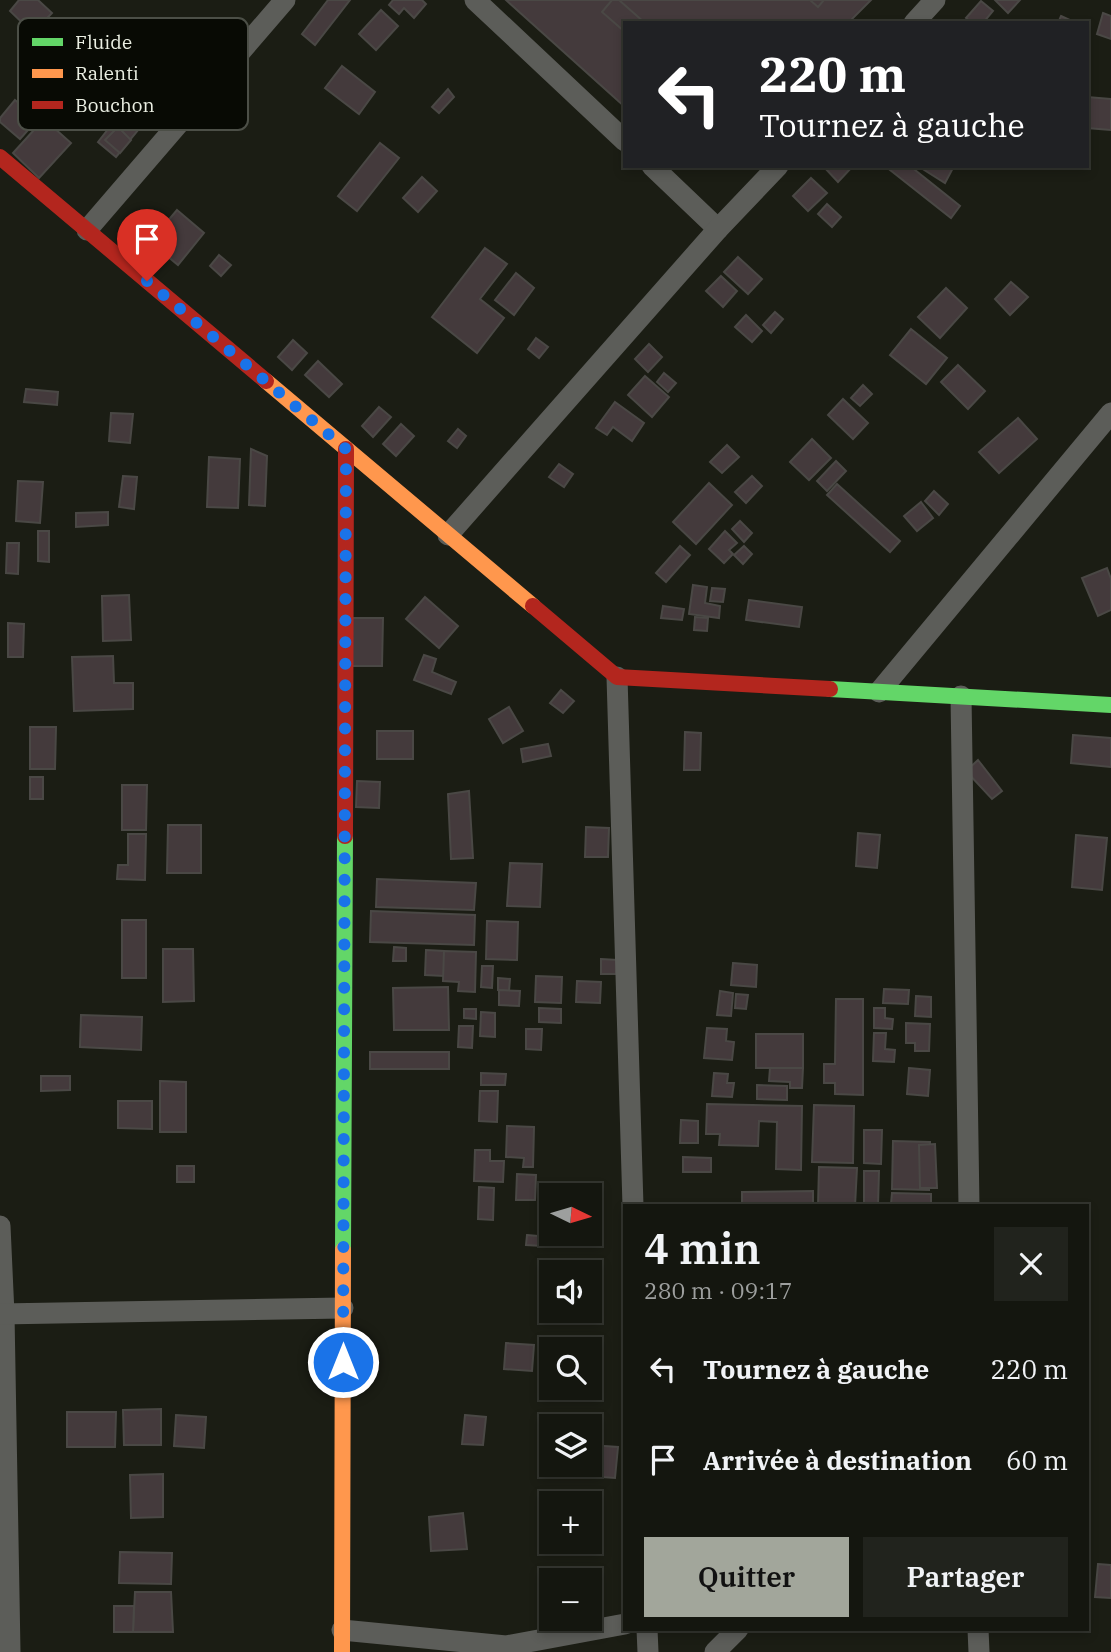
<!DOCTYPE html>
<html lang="fr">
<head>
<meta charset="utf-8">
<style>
	:root { --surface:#14160f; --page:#21231d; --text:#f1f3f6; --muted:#9d9f9e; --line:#33352f; --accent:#a2a69b }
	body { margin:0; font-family:"IBM Plex Serif",serif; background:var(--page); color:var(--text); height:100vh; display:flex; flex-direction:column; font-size:26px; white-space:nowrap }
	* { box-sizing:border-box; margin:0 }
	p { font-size:23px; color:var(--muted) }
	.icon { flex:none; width:38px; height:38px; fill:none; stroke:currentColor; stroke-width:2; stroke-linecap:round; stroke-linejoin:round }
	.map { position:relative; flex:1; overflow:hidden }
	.details { position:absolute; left:623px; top:1204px; width:466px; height:427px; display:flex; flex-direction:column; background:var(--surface); border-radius:0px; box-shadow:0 4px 10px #0003,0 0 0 2px var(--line) }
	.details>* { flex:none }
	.hud { position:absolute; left:623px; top:21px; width:466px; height:147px; border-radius:0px; box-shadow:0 4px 10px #0003,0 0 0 2px var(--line); background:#202124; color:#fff; overflow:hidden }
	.needle { width:46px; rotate:95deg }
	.controls { position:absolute; left:539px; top:1183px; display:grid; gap:14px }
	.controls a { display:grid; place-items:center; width:63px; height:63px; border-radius:0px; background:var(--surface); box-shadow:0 4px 10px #0003,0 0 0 2px var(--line); font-size:35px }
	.pin { position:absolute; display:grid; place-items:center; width:60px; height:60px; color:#fff; margin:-72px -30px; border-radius:50% 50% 50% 0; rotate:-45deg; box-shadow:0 0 7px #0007 }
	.pin .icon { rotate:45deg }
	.me { position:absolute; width:77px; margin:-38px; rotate:0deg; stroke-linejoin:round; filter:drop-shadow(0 0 5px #0008) }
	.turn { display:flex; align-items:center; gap:24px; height:147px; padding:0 21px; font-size:32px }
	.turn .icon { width:91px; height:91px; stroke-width:2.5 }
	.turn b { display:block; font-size:49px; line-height:60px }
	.round { display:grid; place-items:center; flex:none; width:74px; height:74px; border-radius:0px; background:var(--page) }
	.head { display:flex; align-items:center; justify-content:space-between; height:119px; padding:0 21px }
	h1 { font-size:42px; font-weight:600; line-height:52px }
	.primary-button { display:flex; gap:14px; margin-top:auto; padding:14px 21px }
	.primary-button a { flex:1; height:80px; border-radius:0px; background:var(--accent); color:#111; font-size:28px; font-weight:600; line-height:80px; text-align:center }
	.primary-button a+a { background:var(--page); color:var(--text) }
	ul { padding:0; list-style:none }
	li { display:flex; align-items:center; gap:21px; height:91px; padding:0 21px }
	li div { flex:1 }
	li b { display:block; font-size:26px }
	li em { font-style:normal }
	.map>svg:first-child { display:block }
</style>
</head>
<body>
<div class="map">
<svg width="1111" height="1652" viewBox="0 0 1111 1652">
	<rect width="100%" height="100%" fill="#1b1d14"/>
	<!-- building -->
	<g fill="#443a3c" stroke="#4a4845" stroke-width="2">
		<polygon points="19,0 38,0 52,13 33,33 10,11"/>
		<polygon points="328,0 350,0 315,45 302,34"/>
		<polygon points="393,0 422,0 426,4 414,18 404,8 399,14 389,5"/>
		<polygon points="506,0 871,0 848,23 625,23 625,107"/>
		<polygon points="612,0 619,0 645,23 625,23 625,32 602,12"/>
		<polygon points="810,0 824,0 818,7"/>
		<polygon points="995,0 1020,0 1008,13"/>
		<polygon points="981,1 993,11 983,23 972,23 966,18"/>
		<polygon points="381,10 398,26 376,50 359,34"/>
		<polygon points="1103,13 1111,16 1111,39 1097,34"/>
		<polygon points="1061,16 1074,22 1074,23 1058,23"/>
		<polygon points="342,66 375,92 359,114 325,88"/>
		<polygon points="448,89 454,97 439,113 432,107"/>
		<polygon points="1087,97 1111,99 1111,130 1087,128"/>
		<polygon points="15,100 26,109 32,102 44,112 20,139 0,122 0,118"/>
		<polygon points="120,114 139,129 116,157 98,142"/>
		<polygon points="44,119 71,143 39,178 13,153"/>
		<polygon points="118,127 131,140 120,153 105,140"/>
		<polygon points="380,143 399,158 357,211 338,196"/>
		<polygon points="823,166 853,166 838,182"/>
		<polygon points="885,166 910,166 960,206 951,218"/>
		<polygon points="918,166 954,166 945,183"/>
		<polygon points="422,177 437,191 418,212 403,198"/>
		<polygon points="811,178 827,193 808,211 793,196"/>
		<polygon points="827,204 841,217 832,227 818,214"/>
		<polygon points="177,210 204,233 178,265 150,242"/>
		<polygon points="485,248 507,264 480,299 504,318 477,353 432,317"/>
		<polygon points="219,255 231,265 221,276 210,266"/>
		<polygon points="738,257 762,279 748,294 724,272"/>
		<polygon points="516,273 534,288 514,315 495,300"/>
		<polygon points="721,276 737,291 723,307 706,291"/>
		<polygon points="1011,282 1028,297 1010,315 995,299"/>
		<polygon points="946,288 967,308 940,338 918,317"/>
		<polygon points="775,312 783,319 771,333 763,325"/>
		<polygon points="746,315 762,331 752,342 735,327"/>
		<polygon points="911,329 947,358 926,384 890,355"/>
		<polygon points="536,338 548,347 539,358 528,349"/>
		<polygon points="293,340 307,353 292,370 278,357"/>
		<polygon points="649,344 662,357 648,372 635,359"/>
		<polygon points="318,361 342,384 329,397 305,375"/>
		<polygon points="958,365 985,391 968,409 941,382"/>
		<polygon points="664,373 676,383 668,392 657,382"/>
		<polygon points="645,376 669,397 652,417 628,395"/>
		<polygon points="863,385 872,394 860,406 851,398"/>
		<polygon points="26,389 58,392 57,405 24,402"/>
		<polygon points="843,399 868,423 853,439 828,415"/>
		<polygon points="615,402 644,423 632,441 613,427 607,435 596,428"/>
		<polygon points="379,407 391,417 373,437 362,426"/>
		<polygon points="111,413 133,414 130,443 109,441"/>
		<polygon points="1018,418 1037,439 999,473 979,452"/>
		<polygon points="401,424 414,436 396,456 383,444"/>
		<polygon points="458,429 466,436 457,448 448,441"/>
		<polygon points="812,439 831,458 809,480 790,462"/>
		<polygon points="727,445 739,457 722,473 710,462"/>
		<polygon points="251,449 267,456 265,506 249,505"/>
		<polygon points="209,457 240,459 238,508 207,507"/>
		<polygon points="836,461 846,471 827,491 817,481"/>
		<polygon points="559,464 573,474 564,487 549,477"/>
		<polygon points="123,476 137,477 134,509 119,507"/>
		<polygon points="752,476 762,486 746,503 735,492"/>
		<polygon points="18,481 43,482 40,523 16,521"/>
		<polygon points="709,483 732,505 696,544 673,522"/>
		<polygon points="837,484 900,541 890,552 827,495"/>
		<polygon points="934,491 948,504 939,515 925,501"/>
		<polygon points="921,502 933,518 917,531 904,516"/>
		<polygon points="108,512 108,525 76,527 76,513"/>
		<polygon points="740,521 752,533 744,542 732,529"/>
		<polygon points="38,531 49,531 49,562 38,561"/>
		<polygon points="725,531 737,543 729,550 733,554 724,563 709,549"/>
		<polygon points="7,543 19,543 18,574 6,573"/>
		<polygon points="680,546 690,555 666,582 656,573"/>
		<polygon points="744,546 752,554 743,564 734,555"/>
		<polygon points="1107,568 1111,579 1111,610 1098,616 1082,578"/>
		<polygon points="693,585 707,587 705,603 720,606 719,618 689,614"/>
		<polygon points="712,588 725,589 723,602 710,601"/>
		<polygon points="129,595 131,640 103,641 102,596"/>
		<polygon points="425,597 458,626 439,648 406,619"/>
		<polygon points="749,600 802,607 799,627 746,620"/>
		<polygon points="663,606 684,609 682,620 661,618"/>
		<polygon points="695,617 708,618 707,631 694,630"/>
		<polygon points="351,618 383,618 382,666 350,666"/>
		<polygon points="8,623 24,624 23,657 8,657"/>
		<polygon points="424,655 436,659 432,672 456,682 451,694 414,680"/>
		<polygon points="113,656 114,683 133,683 133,709 74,711 72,657"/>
		<polygon points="561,690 574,701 563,713 550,703"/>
		<polygon points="509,707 523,731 503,743 489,719"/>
		<polygon points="30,727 56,727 55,769 30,769"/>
		<rect x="377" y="731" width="36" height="28"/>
		<polygon points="685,732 701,733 700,770 684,770"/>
		<polygon points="1073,735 1111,738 1111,767 1071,763"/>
		<polygon points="548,744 551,756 523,762 521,749"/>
		<polygon points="978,760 1002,791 992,799 966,771"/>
		<rect x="30" y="777" width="13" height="22"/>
		<polygon points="357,781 380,782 379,808 356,807"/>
		<polygon points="122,785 147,785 146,830 122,830"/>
		<polygon points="469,791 473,858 451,859 448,794"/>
		<polygon points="168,825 201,825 201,873 167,873"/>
		<polygon points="586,827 609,828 608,857 585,857"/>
		<polygon points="858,833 880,835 877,868 856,866"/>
		<polygon points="128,834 146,834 145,880 117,879 118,865 128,865"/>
		<polygon points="1076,835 1107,838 1102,890 1072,887"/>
		<polygon points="510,863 542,864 540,907 507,906"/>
		<polygon points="377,879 476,883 474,910 376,907"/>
		<polygon points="371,911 475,915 474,945 370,942"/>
		<rect x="122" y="920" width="24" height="58"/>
		<polygon points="487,921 518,922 517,960 486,959"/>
		<polygon points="394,947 406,948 406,961 393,961"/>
		<polygon points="163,949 193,949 194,1001 163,1002"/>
		<polygon points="426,950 444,951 444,976 425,975"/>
		<polygon points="444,951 476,952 475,992 458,991 459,982 443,981"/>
		<polygon points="601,959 617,960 616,974 601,974"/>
		<polygon points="733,963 757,965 756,987 731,985"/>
		<polygon points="482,966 493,966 492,988 481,987"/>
		<polygon points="536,976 562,977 561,1003 535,1002"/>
		<polygon points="498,978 510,979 509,991 498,990"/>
		<polygon points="577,981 601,982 600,1003 576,1002"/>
		<polygon points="448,987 449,1030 394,1030 393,988"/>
		<polygon points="884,989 909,990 908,1004 883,1003"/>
		<polygon points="499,990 520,991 519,1006 499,1005"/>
		<polygon points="720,991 733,993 731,1016 717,1015"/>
		<polygon points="736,994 748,995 746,1009 735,1008"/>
		<polygon points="916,996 931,997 931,1017 915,1016"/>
		<polygon points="836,999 863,999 863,1095 835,1094 835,1083 824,1083 824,1064 835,1064"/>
		<polygon points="539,1008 561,1009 561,1023 539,1022"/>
		<polygon points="874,1008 885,1008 885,1018 893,1019 892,1029 874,1028"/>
		<polygon points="464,1009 476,1009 476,1019 464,1018"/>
		<polygon points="481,1012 495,1013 495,1037 480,1036"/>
		<polygon points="81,1015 142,1017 141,1050 80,1047"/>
		<polygon points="906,1023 930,1024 929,1051 915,1051 915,1043 906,1043"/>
		<polygon points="459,1026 473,1026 472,1048 458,1047"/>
		<polygon points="707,1028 727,1029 726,1041 734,1042 732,1060 704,1058"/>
		<polygon points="526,1029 542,1029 541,1050 526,1049"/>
		<polygon points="874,1033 886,1033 885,1049 895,1050 894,1062 873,1061"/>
		<rect x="756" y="1034" width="47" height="34"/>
		<rect x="370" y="1052" width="79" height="17"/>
		<polygon points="770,1068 803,1068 802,1088 790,1088 790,1082 769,1081"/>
		<polygon points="909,1068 930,1070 928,1096 907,1094"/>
		<polygon points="481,1073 506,1074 505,1085 481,1085"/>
		<polygon points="714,1073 728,1074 727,1083 734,1083 732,1097 712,1096"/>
		<polygon points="41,1076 70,1076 70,1090 41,1091"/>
		<polygon points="160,1081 186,1082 186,1132 160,1132"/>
		<polygon points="757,1085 787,1086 787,1100 757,1099"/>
		<polygon points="480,1091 498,1091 497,1122 479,1121"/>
		<polygon points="118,1101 152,1101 152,1129 118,1128"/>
		<polygon points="707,1104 802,1106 801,1170 776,1169 777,1122 759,1121 758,1146 719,1145 720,1134 706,1134"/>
		<polygon points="814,1105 854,1106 853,1163 812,1162"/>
		<polygon points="681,1120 698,1121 698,1143 680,1143"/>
		<polygon points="507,1126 534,1127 533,1167 523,1167 524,1158 506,1157"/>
		<polygon points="864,1130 882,1130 881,1164 864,1163"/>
		<polygon points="893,1141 930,1142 929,1190 892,1189"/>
		<polygon points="935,1144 937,1188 920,1188 919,1145"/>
		<polygon points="475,1150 490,1150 490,1161 504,1161 503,1182 474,1181"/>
		<polygon points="683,1157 711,1158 711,1172 683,1172"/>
		<rect x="177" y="1166" width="17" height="16"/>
		<polygon points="819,1167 857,1168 855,1206 818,1206"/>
		<polygon points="864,1171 879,1171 878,1206 864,1206"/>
		<polygon points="517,1174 536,1175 535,1200 516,1200"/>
		<polygon points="479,1187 494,1188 493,1220 478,1219"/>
		<polygon points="813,1191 813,1206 742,1206 742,1192"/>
		<polygon points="892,1193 931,1194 931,1206 891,1204"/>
		<polygon points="527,1235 560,1238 560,1247 526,1245"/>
		<polygon points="506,1343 534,1345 532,1371 504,1369"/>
		<polygon points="161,1409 161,1445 124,1445 123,1410"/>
		<polygon points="67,1412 116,1412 115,1447 67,1447"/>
		<polygon points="176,1415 206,1417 204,1448 174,1446"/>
		<polygon points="465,1415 486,1417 483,1445 462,1444"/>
		<polygon points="590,1445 618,1447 615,1478 573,1475 573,1465 590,1465"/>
		<polygon points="163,1474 163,1517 131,1518 130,1475"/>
		<polygon points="463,1513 467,1549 431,1551 429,1517"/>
		<polygon points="120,1552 172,1553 171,1584 119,1583"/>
		<polygon points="1098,1564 1111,1565 1111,1598 1095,1597"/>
		<polygon points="135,1592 171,1592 173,1632 133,1632"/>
		<polygon points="114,1606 134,1606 133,1632 114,1632"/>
	</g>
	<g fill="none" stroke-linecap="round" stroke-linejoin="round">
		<!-- street -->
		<g stroke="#5c5d59" stroke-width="21">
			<polyline points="475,0 625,141"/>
			<polyline points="914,23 935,0"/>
			<polyline points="652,166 718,229"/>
			<polyline points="87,230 285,0"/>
			<polyline points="448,535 718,229 778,166"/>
			<polyline points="617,677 633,1206"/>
			<polyline points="879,692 1111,413"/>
			<polyline points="961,696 969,1206"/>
			<polyline points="0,1226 4,1314 10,1652"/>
			<polyline points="0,1314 343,1308"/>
			<polyline points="647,1629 648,1652"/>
			<polyline points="978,1629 979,1652"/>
			<polyline points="342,1630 506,1646 625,1624"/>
			<polyline points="715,1652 738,1629"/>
		</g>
		<!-- fast -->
		<g stroke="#63d668" stroke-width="16">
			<polyline points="830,689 1111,705"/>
			<polyline points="343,1250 345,836"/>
		</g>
		<!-- slow -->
		<g stroke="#ff974d" stroke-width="16">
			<polyline points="266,381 533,606"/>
			<polyline points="342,1652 343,1250"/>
		</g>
		<!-- jam -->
		<g stroke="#b3261e" stroke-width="16">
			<polyline points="0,157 266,381"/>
			<polyline points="533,606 617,677 830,689"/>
			<polyline points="345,836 346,449"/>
		</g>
	</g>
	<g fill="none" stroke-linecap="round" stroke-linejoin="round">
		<!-- route -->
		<polyline stroke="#1a73e8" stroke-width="12" stroke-dasharray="0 21.6" points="147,281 346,449 343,1362"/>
	</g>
	<!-- legend -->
	<rect x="18" y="18" width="230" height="112" rx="10" fill="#080a04" stroke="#4c4f47" stroke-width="2"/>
	<rect x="32" y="38" width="31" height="8" fill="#63d668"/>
	<rect x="32" y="69" width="31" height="9" fill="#ff974d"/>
	<rect x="32" y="101" width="31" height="8" fill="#b3261e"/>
	<g font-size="19" fill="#ebefe3">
		<text x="75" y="49">Fluide</text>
		<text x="75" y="80">Ralenti</text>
		<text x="75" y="112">Bouchon</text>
	</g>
</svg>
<div class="controls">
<a><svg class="needle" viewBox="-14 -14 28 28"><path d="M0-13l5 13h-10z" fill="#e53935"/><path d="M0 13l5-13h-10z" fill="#9d9f9e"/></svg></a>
<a><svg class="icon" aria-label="sound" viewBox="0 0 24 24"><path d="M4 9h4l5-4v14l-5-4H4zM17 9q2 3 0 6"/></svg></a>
<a><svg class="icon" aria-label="search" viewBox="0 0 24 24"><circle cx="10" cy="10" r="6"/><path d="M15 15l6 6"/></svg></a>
<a><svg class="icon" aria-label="layers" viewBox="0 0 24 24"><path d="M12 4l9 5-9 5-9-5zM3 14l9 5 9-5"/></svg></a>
<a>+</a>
<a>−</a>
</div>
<div class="pin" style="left:147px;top:281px;background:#d93025"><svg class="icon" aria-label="arrive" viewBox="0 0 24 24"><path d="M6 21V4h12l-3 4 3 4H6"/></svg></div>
<svg class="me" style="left:343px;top:1362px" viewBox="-20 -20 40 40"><circle r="17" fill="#1a73e8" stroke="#fff" stroke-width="3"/><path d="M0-11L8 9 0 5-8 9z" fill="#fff"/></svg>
<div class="hud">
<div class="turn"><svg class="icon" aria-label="left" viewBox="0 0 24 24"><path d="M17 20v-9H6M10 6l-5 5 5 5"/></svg><div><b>220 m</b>Tournez à gauche</div></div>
</div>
<section class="details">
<div class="head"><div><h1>4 min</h1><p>280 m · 09:17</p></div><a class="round"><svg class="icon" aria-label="close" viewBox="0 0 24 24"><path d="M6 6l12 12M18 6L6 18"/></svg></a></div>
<ul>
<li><svg class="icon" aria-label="left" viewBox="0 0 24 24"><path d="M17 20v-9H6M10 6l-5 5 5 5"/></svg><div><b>Tournez à gauche</b></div><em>220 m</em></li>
<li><svg class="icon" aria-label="arrive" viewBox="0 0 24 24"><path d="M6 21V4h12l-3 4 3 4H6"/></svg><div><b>Arrivée à destination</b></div><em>60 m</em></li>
</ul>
<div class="primary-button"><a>Quitter</a><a>Partager</a></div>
</section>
</div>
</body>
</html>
